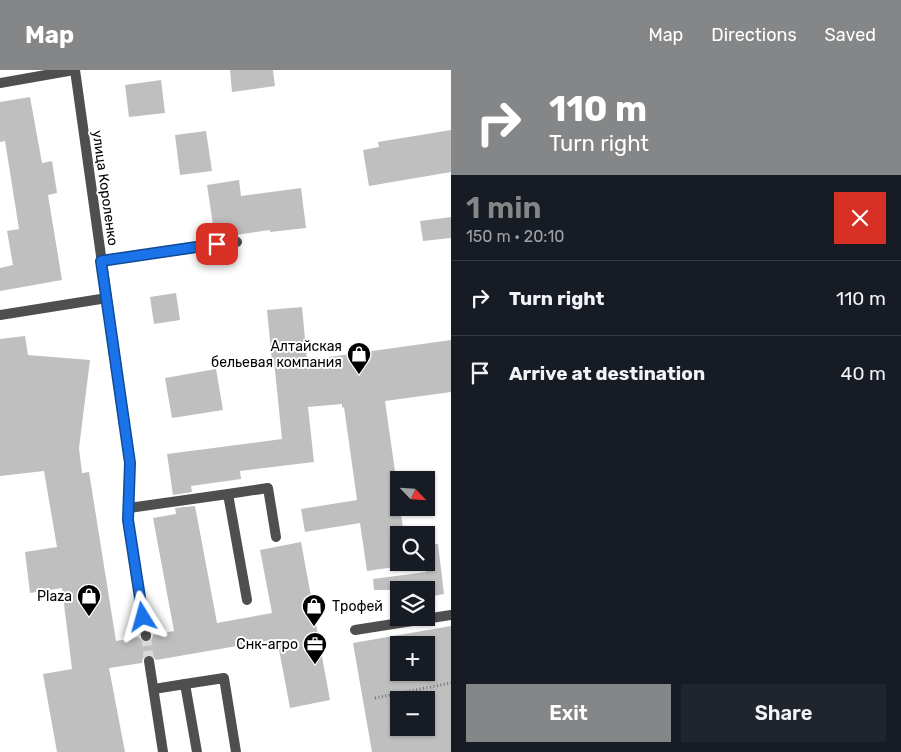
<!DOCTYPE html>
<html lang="en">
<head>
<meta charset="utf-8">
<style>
	:root { --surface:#171b24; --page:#20242c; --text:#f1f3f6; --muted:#9ea1a6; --line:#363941; --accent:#858687 }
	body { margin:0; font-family:Rubik,sans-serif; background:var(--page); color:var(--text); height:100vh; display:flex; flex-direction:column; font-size:19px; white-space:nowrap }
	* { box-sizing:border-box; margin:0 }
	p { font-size:16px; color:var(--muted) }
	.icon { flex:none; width:28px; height:28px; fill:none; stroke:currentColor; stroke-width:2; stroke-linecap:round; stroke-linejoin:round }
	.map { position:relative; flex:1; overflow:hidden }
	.panel { display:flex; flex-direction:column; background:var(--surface); width:450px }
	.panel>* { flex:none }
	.banner { background:#858687; color:#fff; overflow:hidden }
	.needle { width:32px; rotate:115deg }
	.tools { position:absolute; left:390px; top:401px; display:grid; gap:10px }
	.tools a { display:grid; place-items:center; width:45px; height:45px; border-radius:0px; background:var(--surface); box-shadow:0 1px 4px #0004; font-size:25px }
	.pin { position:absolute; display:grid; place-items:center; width:42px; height:42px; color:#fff; margin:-21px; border-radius:10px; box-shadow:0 2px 8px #0006 }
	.me { position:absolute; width:55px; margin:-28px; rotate:352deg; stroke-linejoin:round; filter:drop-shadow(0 0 4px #0008) }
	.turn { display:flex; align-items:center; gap:18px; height:105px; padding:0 15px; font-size:22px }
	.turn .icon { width:65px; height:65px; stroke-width:2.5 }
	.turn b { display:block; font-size:35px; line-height:42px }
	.round { display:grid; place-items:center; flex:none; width:52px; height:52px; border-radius:0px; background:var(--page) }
	.headline { display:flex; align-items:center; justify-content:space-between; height:85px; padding:0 15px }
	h1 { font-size:30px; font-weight:600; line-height:38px; color:var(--accent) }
	.primary-button { display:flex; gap:10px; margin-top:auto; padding:10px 15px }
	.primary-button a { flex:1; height:58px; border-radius:0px; background:var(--accent); color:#fff; font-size:20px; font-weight:600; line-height:58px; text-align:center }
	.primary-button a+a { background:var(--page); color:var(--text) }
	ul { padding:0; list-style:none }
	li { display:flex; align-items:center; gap:15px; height:75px; padding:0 15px; border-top:1px solid var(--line) }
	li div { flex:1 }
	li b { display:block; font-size:19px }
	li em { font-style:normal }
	header { display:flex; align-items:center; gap:30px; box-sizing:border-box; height:70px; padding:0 25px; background:var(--accent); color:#fff }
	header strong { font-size:24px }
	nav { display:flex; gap:28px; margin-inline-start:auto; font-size:18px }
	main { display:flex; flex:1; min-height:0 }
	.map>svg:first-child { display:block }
</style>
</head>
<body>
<header>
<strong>Map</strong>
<nav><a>Map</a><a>Directions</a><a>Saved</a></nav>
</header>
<main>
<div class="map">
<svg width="451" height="682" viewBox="0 0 451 682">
	<rect width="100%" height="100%" fill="#fff"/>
	<!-- building -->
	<g fill="#bfbfbf" fill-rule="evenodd">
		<polygon points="230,0 273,0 275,16 232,22"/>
		<polygon points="161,10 165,43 129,47 125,15"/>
		<polygon points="30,27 42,93 52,91 57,123 48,125 62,210 0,221 0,198 13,195 7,161 19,159 5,71 0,72 0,32"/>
		<polygon points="451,60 451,102 369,116 363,80 379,77 378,72"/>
		<polygon points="206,61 212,101 180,105 175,65"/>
		<polygon points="239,110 241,126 301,118 306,158 270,162 270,160 215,168 207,115"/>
		<polygon points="451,147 451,168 423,171 420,151"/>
		<polygon points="176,223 180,250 154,254 150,227"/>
		<polygon points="302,237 307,290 451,270 451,322 385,331 404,465 399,465 399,492 408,492 408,495 367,501 360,453 305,462 301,439 357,430 344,337 342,338 342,334 308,337 314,392 240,401 241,409 191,416 192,422 173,425 167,384 282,369 274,291 272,291 267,240"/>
		<polygon points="25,266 28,285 90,290 79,378 82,403 89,402 116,571 139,567 143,572 148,573 152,569 153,565 174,561 153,448 176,444 175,438 195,436 217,553 272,543 260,480 301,472 330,630 290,638 277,569 156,590 152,585 147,584 143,588 142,593 109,598 125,682 57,682 43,604 72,599 62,518 30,523 25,482 57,477 44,401 0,406 0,269"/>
		<polygon points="216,299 223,340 172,348 165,308"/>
		<polygon points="426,474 438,474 444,524 426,527 426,520 374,520 373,509 426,502"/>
		<path d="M451,556V682H372L353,573ZM399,575H426V602H399ZM399,630H426V658H399Z"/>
	</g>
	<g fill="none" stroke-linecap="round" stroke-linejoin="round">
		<!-- minor-tunnel -->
		<polyline stroke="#d9d9d9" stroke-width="10" stroke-dasharray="10 5" stroke-linecap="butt" points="146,566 149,591"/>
		<!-- path -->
		<polyline stroke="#717171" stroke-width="3" stroke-dasharray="1 2.5" stroke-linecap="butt" points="375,628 451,613"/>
		<!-- service -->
		<g stroke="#4f4f4f" stroke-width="10">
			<polyline points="101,191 237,172"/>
			<polyline points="0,245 107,228"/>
			<polyline points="228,424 268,418 276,467"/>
			<polyline points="129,438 228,424 247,530"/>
			<polyline points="355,560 451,545"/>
			<polyline points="185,614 224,608 236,682"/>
			<polyline points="154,619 185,614 197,682"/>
		</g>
		<!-- minor -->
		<g stroke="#4f4f4f" stroke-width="10">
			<polyline points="75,0 130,393 128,450 146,566"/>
			<polyline points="0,13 74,0"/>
			<polyline points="149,591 163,682"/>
		</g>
	</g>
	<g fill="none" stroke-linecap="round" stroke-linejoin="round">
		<!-- route casing -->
		<g stroke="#114b97" stroke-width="12">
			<polyline id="route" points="143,547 128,450 130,393 101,191 217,174"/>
		</g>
		<!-- route -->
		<use href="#route" stroke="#1a73e8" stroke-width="9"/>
	</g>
	<!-- icons -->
	<defs>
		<g id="shop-pin" transform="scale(1.25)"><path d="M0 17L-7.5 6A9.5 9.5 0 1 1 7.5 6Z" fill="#000" stroke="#fff"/><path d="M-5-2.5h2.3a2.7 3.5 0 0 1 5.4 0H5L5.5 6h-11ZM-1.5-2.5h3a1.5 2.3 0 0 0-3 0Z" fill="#fff"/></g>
		<g id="office-pin" transform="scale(1.25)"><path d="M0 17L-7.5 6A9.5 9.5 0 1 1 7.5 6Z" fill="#000" stroke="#fff"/><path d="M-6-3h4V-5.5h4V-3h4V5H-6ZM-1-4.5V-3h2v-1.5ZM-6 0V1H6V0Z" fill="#fff"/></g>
	</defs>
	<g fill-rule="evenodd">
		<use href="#shop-pin" x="359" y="284"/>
		<use href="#shop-pin" x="89" y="526"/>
		<use href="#shop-pin" x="314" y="536"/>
		<use href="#office-pin" x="315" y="574"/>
	</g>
	<g text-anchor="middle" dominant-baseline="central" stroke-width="4" stroke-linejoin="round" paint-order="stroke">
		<!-- street labels -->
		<g font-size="14" fill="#000" stroke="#fff">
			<text transform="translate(105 118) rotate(82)">улица Короленко</text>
		</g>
		<!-- poi labels -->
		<g font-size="14" fill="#000" stroke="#fff" text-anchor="end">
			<text x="342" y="276">Алтайская<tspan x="342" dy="16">бельевая компания</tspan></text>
			<text x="72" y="526">Plaza</text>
			<text x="332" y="536" text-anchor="start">Трофей</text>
			<text x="298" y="574">Снк-агро</text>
		</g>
	</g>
</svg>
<div class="tools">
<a><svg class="needle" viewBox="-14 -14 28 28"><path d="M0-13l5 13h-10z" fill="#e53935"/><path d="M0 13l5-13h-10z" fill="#9ea1a6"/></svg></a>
<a><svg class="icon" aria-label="search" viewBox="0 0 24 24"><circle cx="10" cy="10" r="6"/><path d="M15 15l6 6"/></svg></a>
<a><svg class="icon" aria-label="layers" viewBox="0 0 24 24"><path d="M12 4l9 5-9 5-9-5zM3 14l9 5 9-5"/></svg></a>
<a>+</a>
<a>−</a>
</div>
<div class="pin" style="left:217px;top:174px;background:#d93025"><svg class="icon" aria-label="arrive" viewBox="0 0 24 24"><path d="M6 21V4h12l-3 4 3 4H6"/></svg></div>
<svg class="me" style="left:143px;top:547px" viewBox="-20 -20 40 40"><path d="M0-17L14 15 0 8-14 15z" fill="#1a73e8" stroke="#fff" stroke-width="4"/></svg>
</div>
<section class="panel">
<div class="banner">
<div class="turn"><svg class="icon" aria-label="right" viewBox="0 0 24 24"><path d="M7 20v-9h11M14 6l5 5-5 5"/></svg><div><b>110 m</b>Turn right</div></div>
</div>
<div class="headline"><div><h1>1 min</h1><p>150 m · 20:10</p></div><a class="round" style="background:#d93025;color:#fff"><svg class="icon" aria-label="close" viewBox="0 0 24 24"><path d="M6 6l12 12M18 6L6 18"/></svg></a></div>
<ul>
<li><svg class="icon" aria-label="right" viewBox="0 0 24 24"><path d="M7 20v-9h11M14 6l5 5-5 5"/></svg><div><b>Turn right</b></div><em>110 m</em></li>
<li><svg class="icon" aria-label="arrive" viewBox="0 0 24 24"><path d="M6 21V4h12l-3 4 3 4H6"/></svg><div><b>Arrive at destination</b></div><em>40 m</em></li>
</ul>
<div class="primary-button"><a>Exit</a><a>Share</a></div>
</section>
</main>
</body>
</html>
